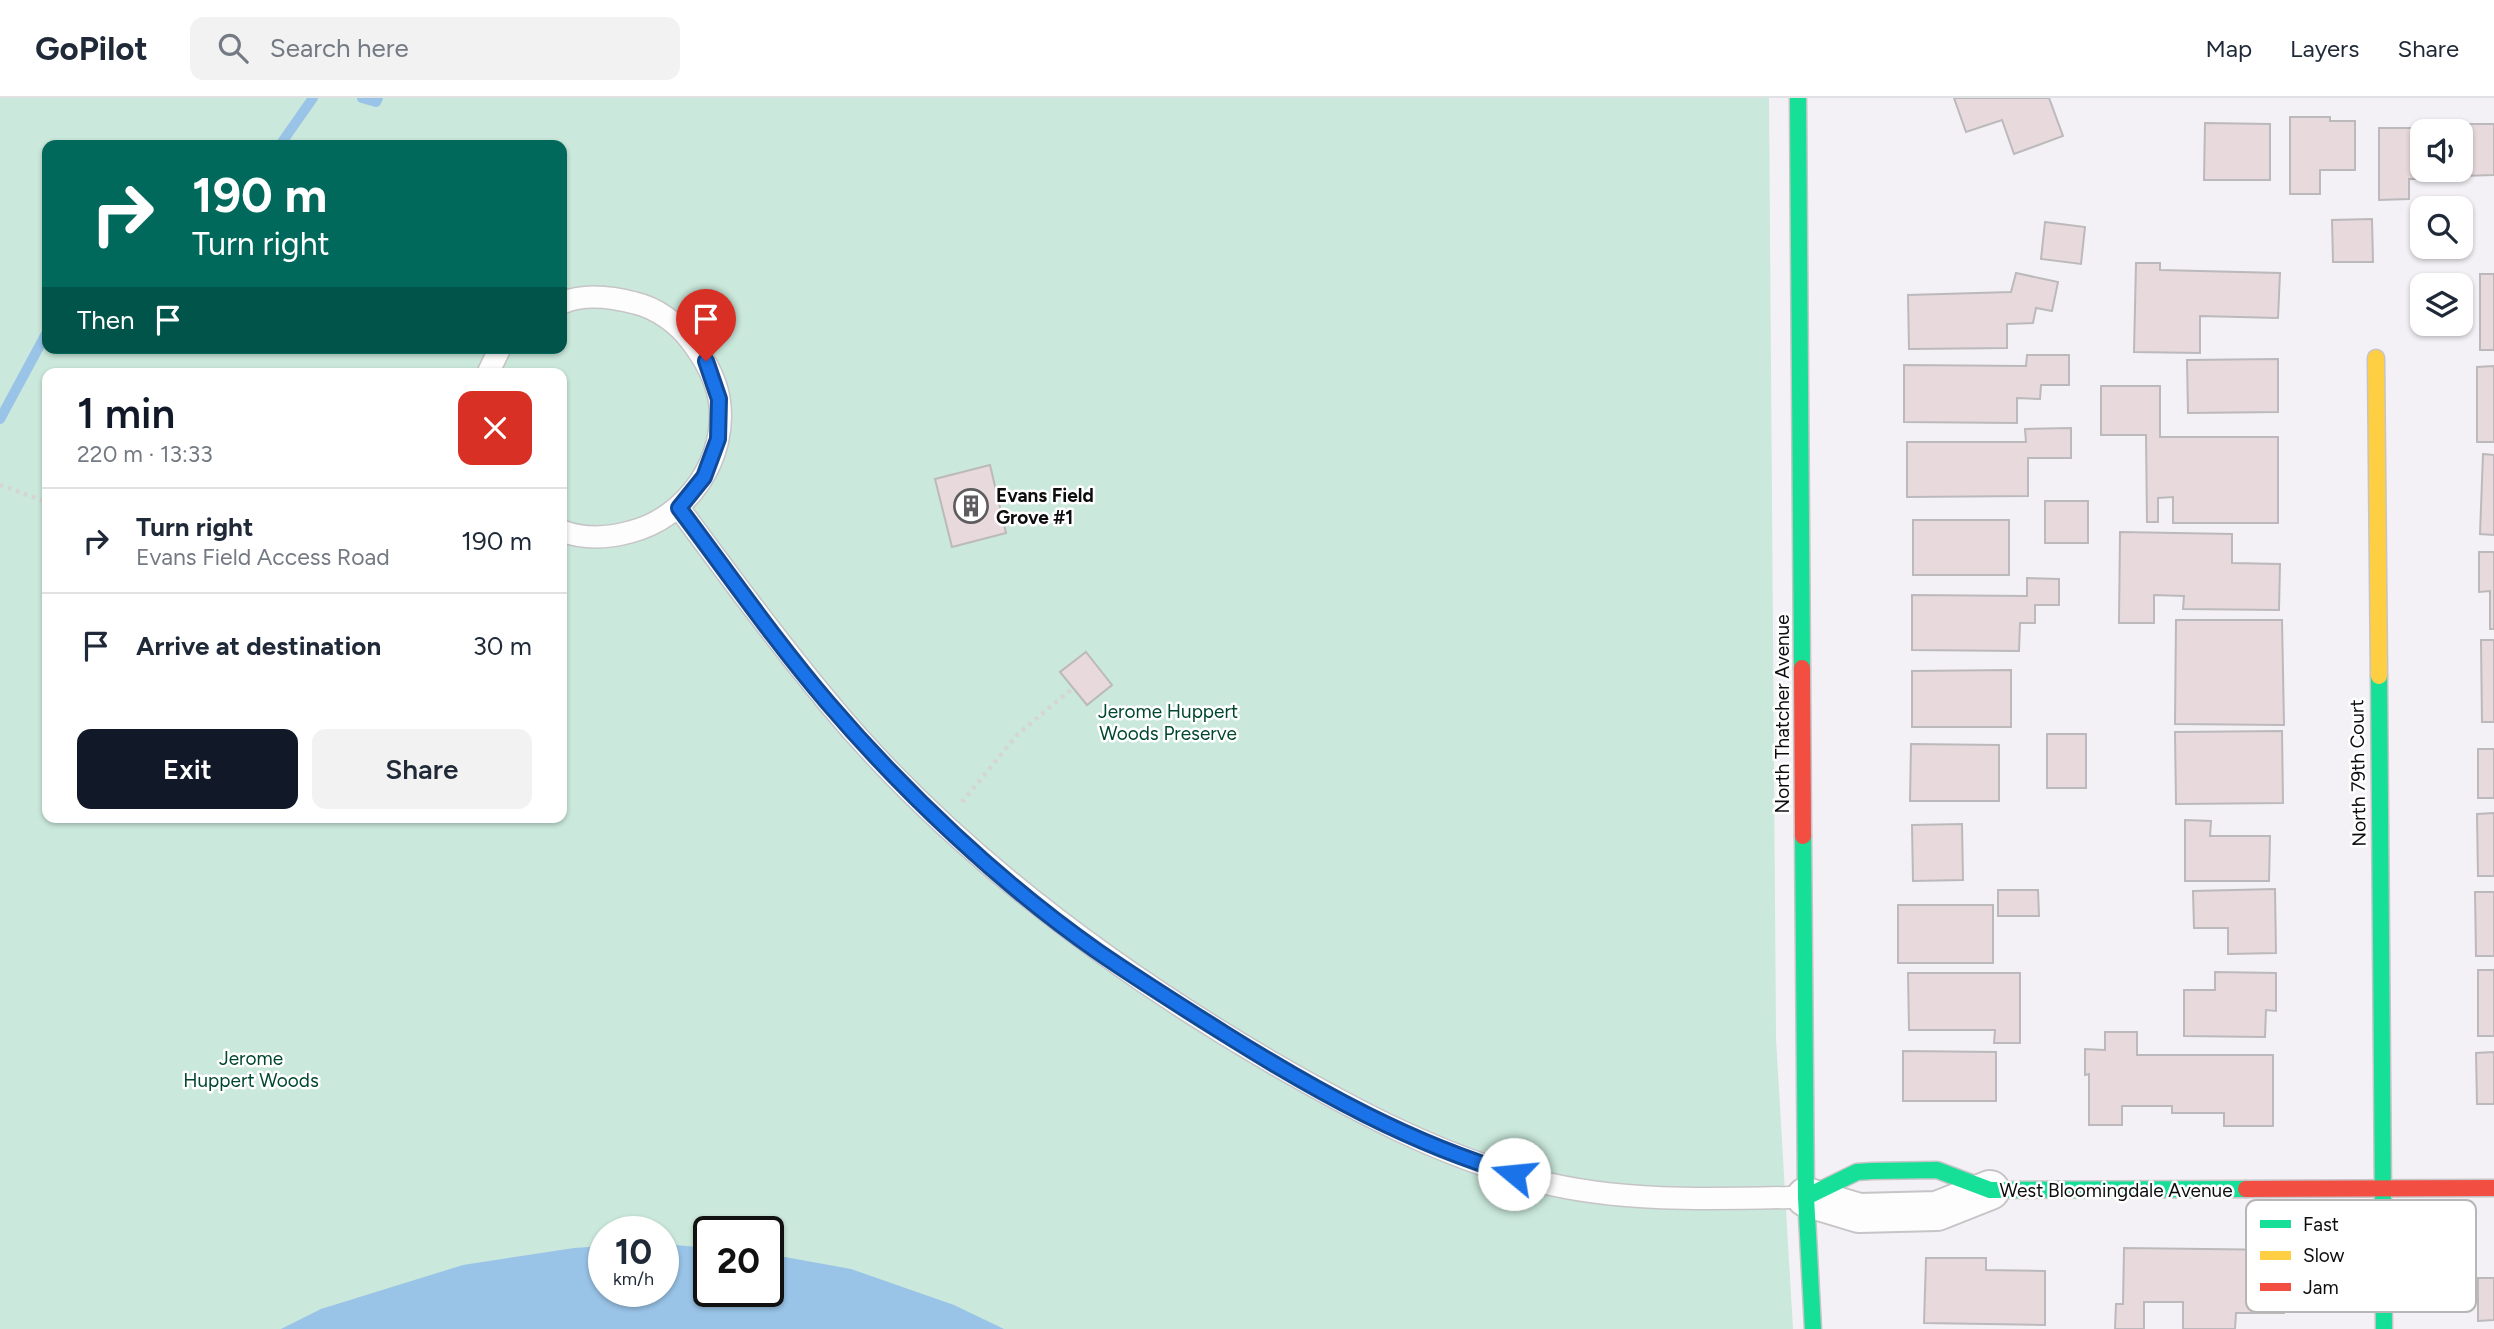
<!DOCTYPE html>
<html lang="en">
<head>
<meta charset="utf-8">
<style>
	:root { --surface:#fff; --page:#f2f2f3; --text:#1f2937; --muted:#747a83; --line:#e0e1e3; --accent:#111827 }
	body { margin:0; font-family:Figtree,sans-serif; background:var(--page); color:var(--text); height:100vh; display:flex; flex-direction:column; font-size:26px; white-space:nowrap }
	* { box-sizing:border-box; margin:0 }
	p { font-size:23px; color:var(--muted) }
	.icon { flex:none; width:38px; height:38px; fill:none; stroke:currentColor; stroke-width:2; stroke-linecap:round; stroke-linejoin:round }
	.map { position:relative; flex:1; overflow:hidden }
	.details { position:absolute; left:42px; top:270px; width:525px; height:455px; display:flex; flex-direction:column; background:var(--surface); border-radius:14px; box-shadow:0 2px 5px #0004 }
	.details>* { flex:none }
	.guide { position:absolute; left:42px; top:42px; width:525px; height:214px; border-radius:14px; box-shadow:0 2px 5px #0004; background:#00695c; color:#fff; overflow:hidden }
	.buttons { position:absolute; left:2410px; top:21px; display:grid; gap:14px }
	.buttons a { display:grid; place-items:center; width:63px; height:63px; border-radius:14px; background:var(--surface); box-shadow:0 2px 5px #0004; font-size:35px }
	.speed { position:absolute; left:588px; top:1118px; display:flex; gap:14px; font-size:35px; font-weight:700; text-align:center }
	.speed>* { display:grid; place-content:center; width:91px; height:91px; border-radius:50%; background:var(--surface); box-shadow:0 2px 5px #0004; line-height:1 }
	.speed small { font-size:18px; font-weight:400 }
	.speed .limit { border:4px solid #111; border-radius:10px; background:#fff; color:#111 }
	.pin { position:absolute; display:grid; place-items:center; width:60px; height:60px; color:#fff; margin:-72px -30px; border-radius:50% 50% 50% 0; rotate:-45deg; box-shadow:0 0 7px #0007 }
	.pin .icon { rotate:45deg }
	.me { position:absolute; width:77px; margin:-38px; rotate:287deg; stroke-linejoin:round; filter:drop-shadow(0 0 5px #0008) }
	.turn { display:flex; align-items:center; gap:24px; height:147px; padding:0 35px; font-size:32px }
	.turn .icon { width:91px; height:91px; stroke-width:2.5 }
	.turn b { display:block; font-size:49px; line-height:60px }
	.then { display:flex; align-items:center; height:66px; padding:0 35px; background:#0003; gap:14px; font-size:26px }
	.round { display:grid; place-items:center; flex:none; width:74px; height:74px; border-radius:14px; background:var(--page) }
	.summary { display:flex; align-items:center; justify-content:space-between; height:119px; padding:0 35px }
	h1 { font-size:42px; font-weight:600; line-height:52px; color:var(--accent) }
	.primary-button { display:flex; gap:14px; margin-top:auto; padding:14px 35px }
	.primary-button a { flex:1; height:80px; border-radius:14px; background:var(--accent); color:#fff; font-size:28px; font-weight:600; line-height:80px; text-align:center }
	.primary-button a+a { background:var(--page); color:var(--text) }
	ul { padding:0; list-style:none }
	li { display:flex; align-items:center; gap:21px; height:105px; padding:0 35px; border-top:2px solid var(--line) }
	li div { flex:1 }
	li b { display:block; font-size:26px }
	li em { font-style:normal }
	header { display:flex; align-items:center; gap:42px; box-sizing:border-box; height:98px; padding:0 35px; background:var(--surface); border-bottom:2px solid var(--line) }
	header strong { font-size:33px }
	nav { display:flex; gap:38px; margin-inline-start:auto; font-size:24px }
	.search { width:490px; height:63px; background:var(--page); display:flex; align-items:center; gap:18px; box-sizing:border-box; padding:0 24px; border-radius:14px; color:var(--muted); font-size:26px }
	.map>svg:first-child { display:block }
</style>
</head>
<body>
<header>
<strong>GoPilot</strong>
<div class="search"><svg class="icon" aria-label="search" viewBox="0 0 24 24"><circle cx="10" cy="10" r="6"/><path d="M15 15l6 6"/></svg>Search here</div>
<nav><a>Map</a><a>Layers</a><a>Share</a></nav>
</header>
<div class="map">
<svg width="2494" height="1231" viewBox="0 0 2494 1231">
	<rect width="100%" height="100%" fill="#f3f1f5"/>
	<!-- green -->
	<path fill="#cae8db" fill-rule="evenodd" d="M0,0H1769L1776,940L1793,1231H0ZM47,47H562V250H47ZM47,275H562V719H47ZM604,1134H663V1194H604ZM709,1134H768V1194H709Z"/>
	<!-- water -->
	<polygon fill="#99c3e7" points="663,1146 709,1150 709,1194 768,1194 768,1156 851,1171 954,1207 1004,1231 281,1231 321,1211 463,1167 574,1150 604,1148 604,1194 663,1194"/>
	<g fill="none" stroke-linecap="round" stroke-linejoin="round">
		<!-- stream -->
		<g stroke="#99c3e7" stroke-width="10">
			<polyline points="362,0 376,4 378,0"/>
			<polyline points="280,47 313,0"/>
			<polyline points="0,321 47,234"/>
		</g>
	</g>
	<!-- building -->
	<g fill="#e8dadc" stroke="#bbb9bb" stroke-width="2">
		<polygon points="1954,0 2049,0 2063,38 2014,56 2002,22 1966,34"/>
		<polygon points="2290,19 2330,19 2330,23 2355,23 2355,72 2320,72 2320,96 2290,96"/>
		<polygon points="2205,25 2270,26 2270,82 2204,82"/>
		<polygon points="2462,26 2494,26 2494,77 2462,78"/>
		<polygon points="2379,30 2452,30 2452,33 2422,33 2422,72 2452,72 2452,81 2409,81 2409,101 2379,102"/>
		<polygon points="2372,121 2373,164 2333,164 2332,122"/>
		<polygon points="2045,124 2085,129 2081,166 2041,161"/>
		<polygon points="2136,165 2160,165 2160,172 2280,175 2278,220 2200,218 2200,255 2134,254"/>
		<polygon points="2016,175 2058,184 2052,213 2036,210 2033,225 2007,226 2007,250 1909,251 1908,197 2011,194"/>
		<rect x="2480" y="176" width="14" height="76"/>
		<polygon points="2027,257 2069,257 2069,287 2041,287 2040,301 2017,300 2017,325 1904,324 1904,267 2026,268"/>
		<polygon points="2278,261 2278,314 2188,315 2187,262"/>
		<polygon points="2494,268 2494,344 2477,344 2477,269"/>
		<polygon points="2101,288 2160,288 2160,339 2278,339 2278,425 2173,425 2173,399 2158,400 2158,424 2147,424 2146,337 2101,337"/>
		<polygon points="2071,330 2071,360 2028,360 2028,398 1907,399 1907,344 2026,344 2025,331"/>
		<polygon points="2483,356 2494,357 2494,437 2480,436"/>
		<polygon points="990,367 1006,435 952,449 935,381"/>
		<rect x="2045" y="403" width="43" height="42"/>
		<rect x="1913" y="422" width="96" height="55"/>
		<polygon points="2120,434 2232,436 2232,465 2280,466 2279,512 2183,511 2184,498 2154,497 2154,525 2119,525"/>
		<polygon points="2479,454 2494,454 2494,531 2490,531 2490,493 2479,494"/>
		<polygon points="2027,480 2059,481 2059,507 2035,507 2035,525 2020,525 2019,553 1912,552 1912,497 2027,498"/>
		<polygon points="2176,522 2282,522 2284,627 2175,626"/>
		<polygon points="2481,542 2494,542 2494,624 2482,624"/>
		<polygon points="1086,554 1112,587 1087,607 1060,574"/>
		<polygon points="2011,572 2011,629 1912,629 1912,573"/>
		<polygon points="2282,633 2283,705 2176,706 2175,634"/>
		<rect x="2047" y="636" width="39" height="54"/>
		<polygon points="1911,646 1999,647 1999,703 1910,703"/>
		<rect x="2478" y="651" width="16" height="49"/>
		<polygon points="2494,715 2494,778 2478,778 2477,716"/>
		<polygon points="2185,722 2211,723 2210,738 2270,738 2269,783 2185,783"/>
		<polygon points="1962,726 1963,782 1913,783 1912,727"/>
		<polygon points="2275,791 2276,855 2228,856 2228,830 2194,830 2193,793"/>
		<polygon points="1998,792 2038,792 2039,818 1998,818"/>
		<polygon points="2475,794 2494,794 2494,858 2476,858"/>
		<rect x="1898" y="807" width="95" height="58"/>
		<rect x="2478" y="872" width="16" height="66"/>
		<polygon points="2215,874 2276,875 2276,913 2266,912 2265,939 2184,938 2184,892 2215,892"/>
		<polygon points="1908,875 2020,875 2020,945 1994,945 1995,932 1909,932"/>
		<polygon points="2105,934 2137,934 2137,957 2273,957 2273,1028 2224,1028 2224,1015 2172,1015 2172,1008 2122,1008 2122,1027 2089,1027 2089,976 2085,977 2085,951 2105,952"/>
		<polygon points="1903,953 1996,954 1996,1003 1903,1003"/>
		<polygon points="2494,954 2494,1006 2477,1006 2476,955"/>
		<polygon points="2124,1150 2285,1152 2284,1215 2236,1215 2235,1231 2183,1231 2183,1204 2144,1204 2144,1231 2115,1231 2116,1206 2123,1206"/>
		<polygon points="1926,1160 1986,1160 1986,1172 2045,1173 2045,1227 1924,1225"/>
		<polygon points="2478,1180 2494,1180 2494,1222 2478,1223"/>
	</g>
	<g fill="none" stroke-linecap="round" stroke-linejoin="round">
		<!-- lane casing -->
		<g stroke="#c6c4c7" stroke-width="24">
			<g id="lane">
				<path d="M562,205C585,195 612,199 635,205C657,210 678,226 691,243C704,260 715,279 719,300C729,360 687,420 630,434C608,440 583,441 562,433"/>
				<polyline points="488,275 500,250"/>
				<path d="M679,410C727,475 775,540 827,603C949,751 1107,868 1271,964C1356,1013 1442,1059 1537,1083C1621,1105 1719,1101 1806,1099"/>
			</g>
		</g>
		<!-- street casing -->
		<g stroke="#c6c4c7" stroke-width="42">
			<polyline id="street" points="1806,1099 1859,1115 1937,1113 1990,1092"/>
		</g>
		<!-- fast casing -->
		<g stroke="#c6c4c7" stroke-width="19">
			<g id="fast">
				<polyline points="1798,0 1802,570"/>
				<polyline points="2379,578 2384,1231"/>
				<polyline points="1803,738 1806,1099 1813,1231"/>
				<polyline points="1806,1099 1857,1074 1872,1073 1937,1072 1990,1092 2246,1091"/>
			</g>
		</g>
		<!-- slow casing -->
		<g stroke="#c6c4c7" stroke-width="19">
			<polyline id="slow" points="2376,260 2379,578"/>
		</g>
		<!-- jam casing -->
		<g stroke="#c6c4c7" stroke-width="19">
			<g id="jam">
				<polyline points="1802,570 1803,738"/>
				<polyline points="2246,1091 2494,1090"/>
			</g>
		</g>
		<!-- path -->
		<g stroke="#d6d5d6" stroke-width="4.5" stroke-dasharray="3.5 5" stroke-linecap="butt">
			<polyline points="0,387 47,404"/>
			<polyline points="962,704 1018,636 1073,590"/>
		</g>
		<!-- lane -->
		<use href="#lane" stroke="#fdfdfe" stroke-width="21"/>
		<!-- street -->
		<use href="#street" stroke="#fdfdfe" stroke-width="38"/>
		<!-- fast -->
		<use href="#fast" stroke="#16e098" stroke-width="16"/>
		<!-- slow -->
		<use href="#slow" stroke="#ffcf43" stroke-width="16"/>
		<!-- jam -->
		<use href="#jam" stroke="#f24e42" stroke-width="16"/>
	</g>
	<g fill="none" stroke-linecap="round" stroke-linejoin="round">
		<!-- route casing -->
		<g stroke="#114b97" stroke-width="18">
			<path id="route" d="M706,263L719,301L718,341L704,379L679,410C728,475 775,543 828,605C905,695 1000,785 1097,853C1139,882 1182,909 1225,936C1316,993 1411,1046 1514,1076"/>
		</g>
		<!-- route -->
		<use href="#route" stroke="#1a73e8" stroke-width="12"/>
	</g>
	<!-- icons -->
	<defs>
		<g id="building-ring" transform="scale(1.75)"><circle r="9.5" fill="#fff" stroke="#5e5c5f" stroke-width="1.5"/><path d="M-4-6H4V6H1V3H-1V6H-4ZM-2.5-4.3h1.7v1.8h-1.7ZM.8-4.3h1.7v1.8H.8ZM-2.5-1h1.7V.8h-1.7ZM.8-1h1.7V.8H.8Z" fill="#5e5c5f"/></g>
	</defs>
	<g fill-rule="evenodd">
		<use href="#building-ring" x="971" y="408"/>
	</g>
	<g text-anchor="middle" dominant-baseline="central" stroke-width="5" stroke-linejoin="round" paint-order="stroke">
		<!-- poi labels -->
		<g font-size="19" font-weight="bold" fill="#0d0c0e" stroke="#fff" text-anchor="start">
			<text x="996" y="397">Evans Field<tspan x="996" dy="22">Grove #1</tspan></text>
		</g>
		<!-- park labels -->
		<g font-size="19" fill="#004730" stroke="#fff">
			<text x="1168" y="613">Jerome Huppert<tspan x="1168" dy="22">Woods Preserve</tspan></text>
			<text x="251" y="960">Jerome<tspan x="251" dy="22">Huppert Woods</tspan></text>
		</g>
		<!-- street labels -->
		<g font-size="19" fill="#0d0c0e" stroke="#fff">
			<text transform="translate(1782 616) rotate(-90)">North Thatcher Avenue</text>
			<text transform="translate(2358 675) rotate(-91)">North 79th Court</text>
			<text x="2116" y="1092">West Bloomingdale Avenue</text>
		</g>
	</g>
	<!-- legend -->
	<rect x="2246" y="1102" width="230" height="112" rx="10" fill="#fff" stroke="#b6b6b7" stroke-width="2"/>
	<rect x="2260" y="1122" width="31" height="8" fill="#16e098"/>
	<rect x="2260" y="1153" width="31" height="9" fill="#ffcf43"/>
	<rect x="2260" y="1185" width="31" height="8" fill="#f24e42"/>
	<g font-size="19" fill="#0d0c0e">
		<text x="2303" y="1133">Fast</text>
		<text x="2303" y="1164">Slow</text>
		<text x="2303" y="1196">Jam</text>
	</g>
</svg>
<div class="buttons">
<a><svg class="icon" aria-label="sound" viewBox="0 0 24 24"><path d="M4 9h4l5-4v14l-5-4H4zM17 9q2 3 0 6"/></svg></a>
<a><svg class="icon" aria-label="search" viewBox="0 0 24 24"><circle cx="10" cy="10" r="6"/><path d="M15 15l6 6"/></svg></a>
<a><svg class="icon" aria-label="layers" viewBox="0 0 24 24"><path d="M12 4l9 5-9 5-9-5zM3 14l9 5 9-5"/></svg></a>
</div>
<div class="speed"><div>10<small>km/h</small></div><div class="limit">20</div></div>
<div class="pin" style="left:706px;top:263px;background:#d93025"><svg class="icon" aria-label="arrive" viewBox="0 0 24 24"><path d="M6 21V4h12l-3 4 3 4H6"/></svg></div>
<svg class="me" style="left:1514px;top:1076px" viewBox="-20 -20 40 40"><circle r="19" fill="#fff"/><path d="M0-13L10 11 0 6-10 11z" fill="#1a73e8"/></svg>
<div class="guide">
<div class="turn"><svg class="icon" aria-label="right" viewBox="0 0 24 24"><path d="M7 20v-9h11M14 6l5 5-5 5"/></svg><div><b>190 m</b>Turn right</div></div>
<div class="then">Then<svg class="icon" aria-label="arrive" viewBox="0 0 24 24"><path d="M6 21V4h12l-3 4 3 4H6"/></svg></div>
</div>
<section class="details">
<div class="summary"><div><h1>1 min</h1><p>220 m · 13:33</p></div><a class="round" style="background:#d93025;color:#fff"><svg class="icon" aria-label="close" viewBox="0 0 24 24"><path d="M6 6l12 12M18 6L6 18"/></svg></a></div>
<ul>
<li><svg class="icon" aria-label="right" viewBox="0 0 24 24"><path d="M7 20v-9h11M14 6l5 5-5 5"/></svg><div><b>Turn right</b><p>Evans Field Access Road</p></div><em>190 m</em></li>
<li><svg class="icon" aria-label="arrive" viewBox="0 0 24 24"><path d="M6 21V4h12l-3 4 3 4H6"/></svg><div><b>Arrive at destination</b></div><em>30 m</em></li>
</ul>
<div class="primary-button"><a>Exit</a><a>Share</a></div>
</section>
</div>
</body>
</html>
